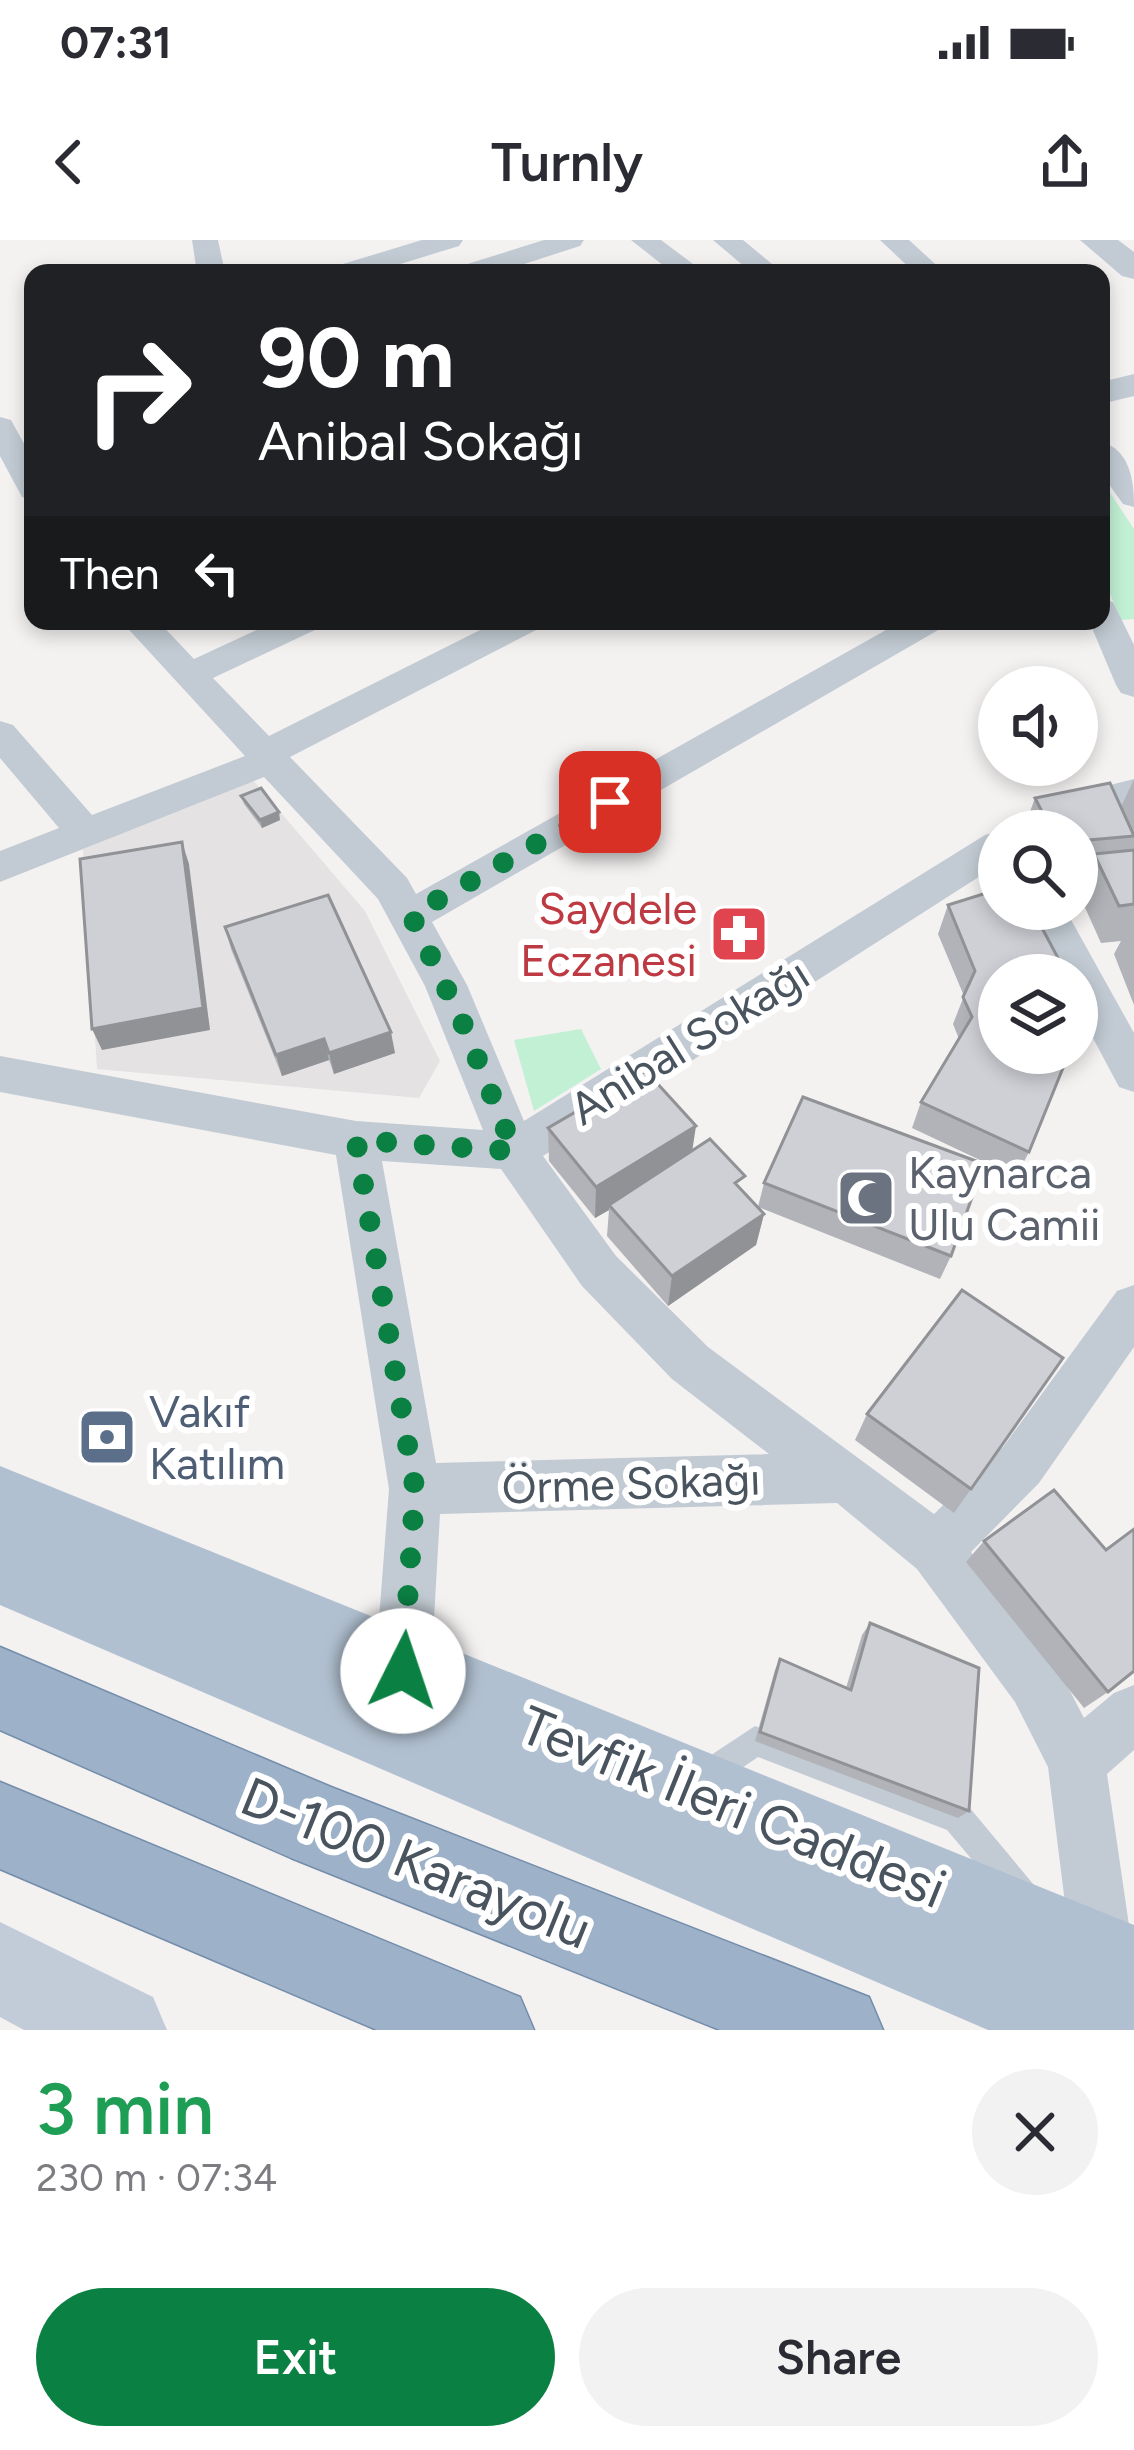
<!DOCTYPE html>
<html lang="en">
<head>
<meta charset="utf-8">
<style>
	:root { --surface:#fff; --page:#f2f2f3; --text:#2b2b33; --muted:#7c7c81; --accent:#0b8043 }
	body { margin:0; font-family:Figtree,sans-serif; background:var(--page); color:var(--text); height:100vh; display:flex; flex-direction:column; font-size:45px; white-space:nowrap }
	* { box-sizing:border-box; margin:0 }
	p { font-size:39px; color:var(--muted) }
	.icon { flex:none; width:66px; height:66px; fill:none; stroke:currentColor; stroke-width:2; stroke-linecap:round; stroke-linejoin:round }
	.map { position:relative; height:1790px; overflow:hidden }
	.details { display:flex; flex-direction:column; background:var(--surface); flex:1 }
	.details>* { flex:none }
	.top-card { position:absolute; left:24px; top:24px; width:1086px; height:366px; border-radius:24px; box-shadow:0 6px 18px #0003; background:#202124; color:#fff; overflow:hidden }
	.buttons { position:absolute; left:978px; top:426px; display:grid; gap:24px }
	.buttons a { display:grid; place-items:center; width:120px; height:120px; border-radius:50%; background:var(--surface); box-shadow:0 6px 18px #0003; font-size:60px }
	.pin { position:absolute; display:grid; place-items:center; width:102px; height:102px; color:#fff; margin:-51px; border-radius:24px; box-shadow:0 6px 18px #0006 }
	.me { position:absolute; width:132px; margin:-66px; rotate:4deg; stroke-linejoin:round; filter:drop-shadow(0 0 9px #0008) }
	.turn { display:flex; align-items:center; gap:42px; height:252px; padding:0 36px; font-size:54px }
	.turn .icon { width:156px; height:156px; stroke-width:2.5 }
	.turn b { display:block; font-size:84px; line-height:102px }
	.then { display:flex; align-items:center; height:114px; padding:0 36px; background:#0003; gap:24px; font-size:45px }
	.round { display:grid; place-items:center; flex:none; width:126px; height:126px; border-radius:63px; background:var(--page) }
	.summary { display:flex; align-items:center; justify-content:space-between; height:204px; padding:0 36px }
	h1 { font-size:72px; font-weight:600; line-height:90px; color:#1e9e55 }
	.action { display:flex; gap:24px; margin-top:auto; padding:24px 36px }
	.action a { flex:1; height:138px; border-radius:72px; background:var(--accent); color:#fff; font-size:48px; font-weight:600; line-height:138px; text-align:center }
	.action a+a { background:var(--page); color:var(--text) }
	.status { display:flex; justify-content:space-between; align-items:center; height:84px; padding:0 60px; background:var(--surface); direction:ltr }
	.status svg { height:33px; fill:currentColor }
	header { display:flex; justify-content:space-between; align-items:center; height:156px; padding:0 36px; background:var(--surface); font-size:54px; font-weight:600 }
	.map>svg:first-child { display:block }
</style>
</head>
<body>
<div class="status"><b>07:31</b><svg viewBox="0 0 49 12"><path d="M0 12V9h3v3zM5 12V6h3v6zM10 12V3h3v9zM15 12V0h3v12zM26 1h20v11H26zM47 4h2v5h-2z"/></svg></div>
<header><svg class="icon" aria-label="back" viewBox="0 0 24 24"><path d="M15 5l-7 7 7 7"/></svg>Turnly<svg class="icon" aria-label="share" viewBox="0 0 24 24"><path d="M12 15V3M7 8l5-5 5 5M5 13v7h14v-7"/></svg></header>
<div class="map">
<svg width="1134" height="1790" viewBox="0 0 1134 1790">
	<rect width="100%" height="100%" fill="#f4f1f1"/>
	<!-- education -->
	<polygon fill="#e5e2e3" points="252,539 365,671 440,821 419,858 97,829 83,609"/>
	<!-- green -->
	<g fill="#c1f0d4">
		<polygon points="1101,239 1134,289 1134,379 1121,380 1101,332"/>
		<polygon points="581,789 601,829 534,871 514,800"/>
	</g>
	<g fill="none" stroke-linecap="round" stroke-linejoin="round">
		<!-- trunk casing -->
		<g stroke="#748dab" stroke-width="3">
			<g id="trunk">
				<polygon points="0,1407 331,1547 869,1757 883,1790 720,1790 291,1618 0,1490"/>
				<polygon points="0,1542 520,1757 534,1790 377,1790 0,1629"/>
			</g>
		</g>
		<!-- service -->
		<polygon fill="#c2cbd3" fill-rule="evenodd" points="755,1486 969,1567 1034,1645 1039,1656 1034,1667 1023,1672 1012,1667 947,1590 758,1517 701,1556 690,1551 685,1540 690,1529"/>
		<!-- minor -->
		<g fill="#c2cbd3" fill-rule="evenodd">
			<polygon points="192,0 218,0 225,33 197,33"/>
			<polygon points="422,0 463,0 459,6 371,33 329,33 333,27"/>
			<polygon points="544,0 584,0 580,6 496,33 454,33 458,27"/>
			<polygon points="631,0 661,0 705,33 673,33"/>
			<polygon points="713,0 743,0 783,33 752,33"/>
			<polygon points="880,0 909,0 945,33 915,33"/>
			<polygon points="0,177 11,180 33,220 33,260 22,257 0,216"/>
			<path d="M1101,202C1130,209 1134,241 1134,267L1123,264L1101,233Z"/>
			<polygon points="1101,359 1113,362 1134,405 1134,457 1121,453 1116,445 1089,381 1101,381"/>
			<path d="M121,381H158L194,419L276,381H322L317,389L213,438L269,496L498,381H543L538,389L290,517L407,638L416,654L902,381H945L940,389L432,682L467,745L524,881L985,595L999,591H1000L999,624L543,916L616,1016L708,1107L934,1274L1003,1207L1117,1051L1134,1045V1107L1039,1243L971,1312L1055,1422L1084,1478L1114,1453L1134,1445V1510L1107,1534L1134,1720L1126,1749L1104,1758L1082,1749L1073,1727L1048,1527L1015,1462L917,1329L837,1263L440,1274L431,1431L423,1451L403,1459L383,1451L375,1431L389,1249L336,915L0,852V816L356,881L483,890L425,746L378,659L264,537L0,642V611L59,588L0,518V481L13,485L92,575L245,516ZM382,921L501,929L582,1046L672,1139L769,1214L436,1223Z"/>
			<polygon points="1134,539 1134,565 1057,586 1043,582 1038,572 1043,562"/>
			<polygon points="1025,669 1065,669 1134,793 1134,852 1119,847 1077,768 1077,735 1060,735"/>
		</g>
		<!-- tertiary -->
		<g fill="#c2cbd3" fill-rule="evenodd">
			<polygon points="1080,0 1118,0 1134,12 1134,39 1122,36"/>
			<polygon points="1134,134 1134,156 1101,164 1101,142"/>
		</g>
		<!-- secondary -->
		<polygon fill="#c2ccd8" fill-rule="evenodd" points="0,1682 153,1757 167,1790 24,1790 0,1777"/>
		<!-- primary -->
		<polygon fill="#b1c0d0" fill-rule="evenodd" points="0,1226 1134,1685 1134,1790 988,1790 0,1365"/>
		<!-- trunk -->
		<use href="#trunk" fill="#9db1c8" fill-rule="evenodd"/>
	</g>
	<!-- wall -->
	<g fill="#b1b3b8">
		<polygon points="1134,539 1134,765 1114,714 1121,701 1101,703 1078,652 1084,636 1077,637 1077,591 1023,591 1035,558 1121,567"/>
		<polygon points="241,556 280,580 262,588 244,564"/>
		<polygon points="999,649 1029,912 1016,937 912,888 921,862 959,799 953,784 964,756 938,694 948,665"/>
		<polygon points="225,687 395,813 334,834 329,820 282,836 231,709"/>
		<polygon points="548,888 692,911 742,951 764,974 756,1005 668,1066 607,996 609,970 595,978 549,921"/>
		<polygon points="764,943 951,1016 940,1039 758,967"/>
		<polygon points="1063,1118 954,1273 855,1200 867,1174"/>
		<polygon points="984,1301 1106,1310 1108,1452 1084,1468 966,1322"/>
		<polygon points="870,1383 969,1571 958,1578 755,1501 775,1430 780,1419 846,1448 862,1395"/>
	</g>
	<!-- shaded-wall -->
	<g fill="#909296">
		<polygon points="279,572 280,580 262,588 260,580"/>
		<polygon points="182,602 189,624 210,790 102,810 92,789"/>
		<polygon points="391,792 395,813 334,834 329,813"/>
		<polygon points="324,799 329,820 282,836 276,815"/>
		<polygon points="696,886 691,919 609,965 609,970 595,978 596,947"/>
		<polygon points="764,974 756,1005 668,1066 672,1036"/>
	</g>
	<!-- building -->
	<g fill="#ced0d6" stroke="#909296" stroke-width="3">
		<polygon points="1110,543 1134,596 1077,601 1077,591 1052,591 1035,558"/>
		<polygon points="261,548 279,572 260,580 241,556"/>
		<polygon points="182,602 203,768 92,789 80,619"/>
		<polygon points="1134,610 1134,664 1119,666 1094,614"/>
		<polygon points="999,649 999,669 1032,669 1067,735 999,735 999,813 1069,813 1029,912 921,862 972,777 963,757 975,731 948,665"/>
		<polygon points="328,655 391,792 329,813 324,799 276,815 225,687"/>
		<polygon points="1077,754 1086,771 1077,793"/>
		<polygon points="646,831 696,886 596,947 548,888"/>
		<polygon points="803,857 984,924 951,1016 764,943"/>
		<polygon points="710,899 745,936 735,943 764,974 672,1036 609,965"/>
		<polygon points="962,1050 1063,1118 971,1249 867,1174"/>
		<polygon points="1054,1250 1106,1310 1134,1289 1134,1431 1108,1452 984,1301"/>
		<polygon points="870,1383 979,1428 969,1571 760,1492 780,1419 851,1450"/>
	</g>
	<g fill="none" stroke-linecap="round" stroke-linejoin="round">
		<!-- route -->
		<polyline stroke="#0b8043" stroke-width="21" stroke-dasharray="0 37.8" points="403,1431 415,1249 356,900 514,911 465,788 411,675 610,562"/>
	</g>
	<!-- icons -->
	<defs>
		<g id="pharmacy-square" transform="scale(3)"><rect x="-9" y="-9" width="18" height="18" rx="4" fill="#e0444e" stroke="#fff"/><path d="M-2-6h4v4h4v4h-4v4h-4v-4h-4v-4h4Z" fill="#fff"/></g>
		<g id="mosque-square" transform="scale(3)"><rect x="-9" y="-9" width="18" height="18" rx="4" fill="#6b7280" stroke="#fff"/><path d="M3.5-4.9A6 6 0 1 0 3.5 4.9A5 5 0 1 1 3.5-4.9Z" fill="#fff"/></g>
		<g id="bank-square" transform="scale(3)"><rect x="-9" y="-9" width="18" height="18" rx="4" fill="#5c6f8a" stroke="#fff"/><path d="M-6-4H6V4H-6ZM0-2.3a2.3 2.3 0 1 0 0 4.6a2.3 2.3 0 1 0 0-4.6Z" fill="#fff"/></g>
	</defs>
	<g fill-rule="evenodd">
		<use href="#pharmacy-square" x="739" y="694"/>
		<use href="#mosque-square" x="866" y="958"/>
		<use href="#bank-square" x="107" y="1197"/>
	</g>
	<g text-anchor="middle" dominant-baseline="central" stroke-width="12" stroke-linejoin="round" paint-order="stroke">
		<!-- health labels -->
		<g font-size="45" fill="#be3a42" stroke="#fff" text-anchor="end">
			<text x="697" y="668">Saydele<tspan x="697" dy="52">Eczanesi</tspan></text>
		</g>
		<!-- street labels -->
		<g font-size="45" fill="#49545f" stroke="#fff">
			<text transform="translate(689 801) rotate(-32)">Anibal Sokağı</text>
			<text transform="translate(631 1243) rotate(-2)">Örme Sokağı</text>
		</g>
		<!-- worship labels -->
		<g font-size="45" fill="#5b616d" stroke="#fff" text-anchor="start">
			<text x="908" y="932">Kaynarca<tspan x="908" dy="52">Ulu Camii</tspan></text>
		</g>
		<!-- service labels -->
		<g font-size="45" fill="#4e5e75" stroke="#fff" text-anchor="start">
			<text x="149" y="1171">Vakıf<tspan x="149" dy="52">Katılım</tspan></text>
		</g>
		<!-- near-street labels -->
		<g font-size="54" fill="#49545f" stroke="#fff">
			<text transform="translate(733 1567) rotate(22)">Tevfik İleri Caddesi</text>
			<text transform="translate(416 1623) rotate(22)">D-100 Karayolu</text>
		</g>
	</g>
</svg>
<div class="buttons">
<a><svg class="icon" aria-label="sound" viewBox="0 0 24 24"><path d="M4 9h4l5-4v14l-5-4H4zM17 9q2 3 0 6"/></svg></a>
<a><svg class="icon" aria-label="search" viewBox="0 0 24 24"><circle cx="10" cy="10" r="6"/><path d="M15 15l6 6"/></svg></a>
<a><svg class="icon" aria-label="layers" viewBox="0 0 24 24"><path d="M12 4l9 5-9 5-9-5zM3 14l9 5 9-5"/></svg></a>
</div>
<div class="pin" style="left:610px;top:562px;background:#d93025"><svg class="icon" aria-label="arrive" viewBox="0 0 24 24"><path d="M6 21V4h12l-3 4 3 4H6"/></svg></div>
<svg class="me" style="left:403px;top:1431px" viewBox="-20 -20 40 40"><circle r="19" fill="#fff"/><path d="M0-13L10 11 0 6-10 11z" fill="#0b8043"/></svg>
<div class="top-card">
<div class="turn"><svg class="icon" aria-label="right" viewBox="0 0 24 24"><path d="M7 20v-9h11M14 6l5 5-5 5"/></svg><div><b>90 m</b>Anibal Sokağı</div></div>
<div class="then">Then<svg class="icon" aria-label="left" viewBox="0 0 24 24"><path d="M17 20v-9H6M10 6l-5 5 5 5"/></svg></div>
</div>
</div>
<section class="details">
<div class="summary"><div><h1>3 min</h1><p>230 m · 07:34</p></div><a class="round"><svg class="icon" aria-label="close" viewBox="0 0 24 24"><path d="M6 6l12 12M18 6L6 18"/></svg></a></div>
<div class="action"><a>Exit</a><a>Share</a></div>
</section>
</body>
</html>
